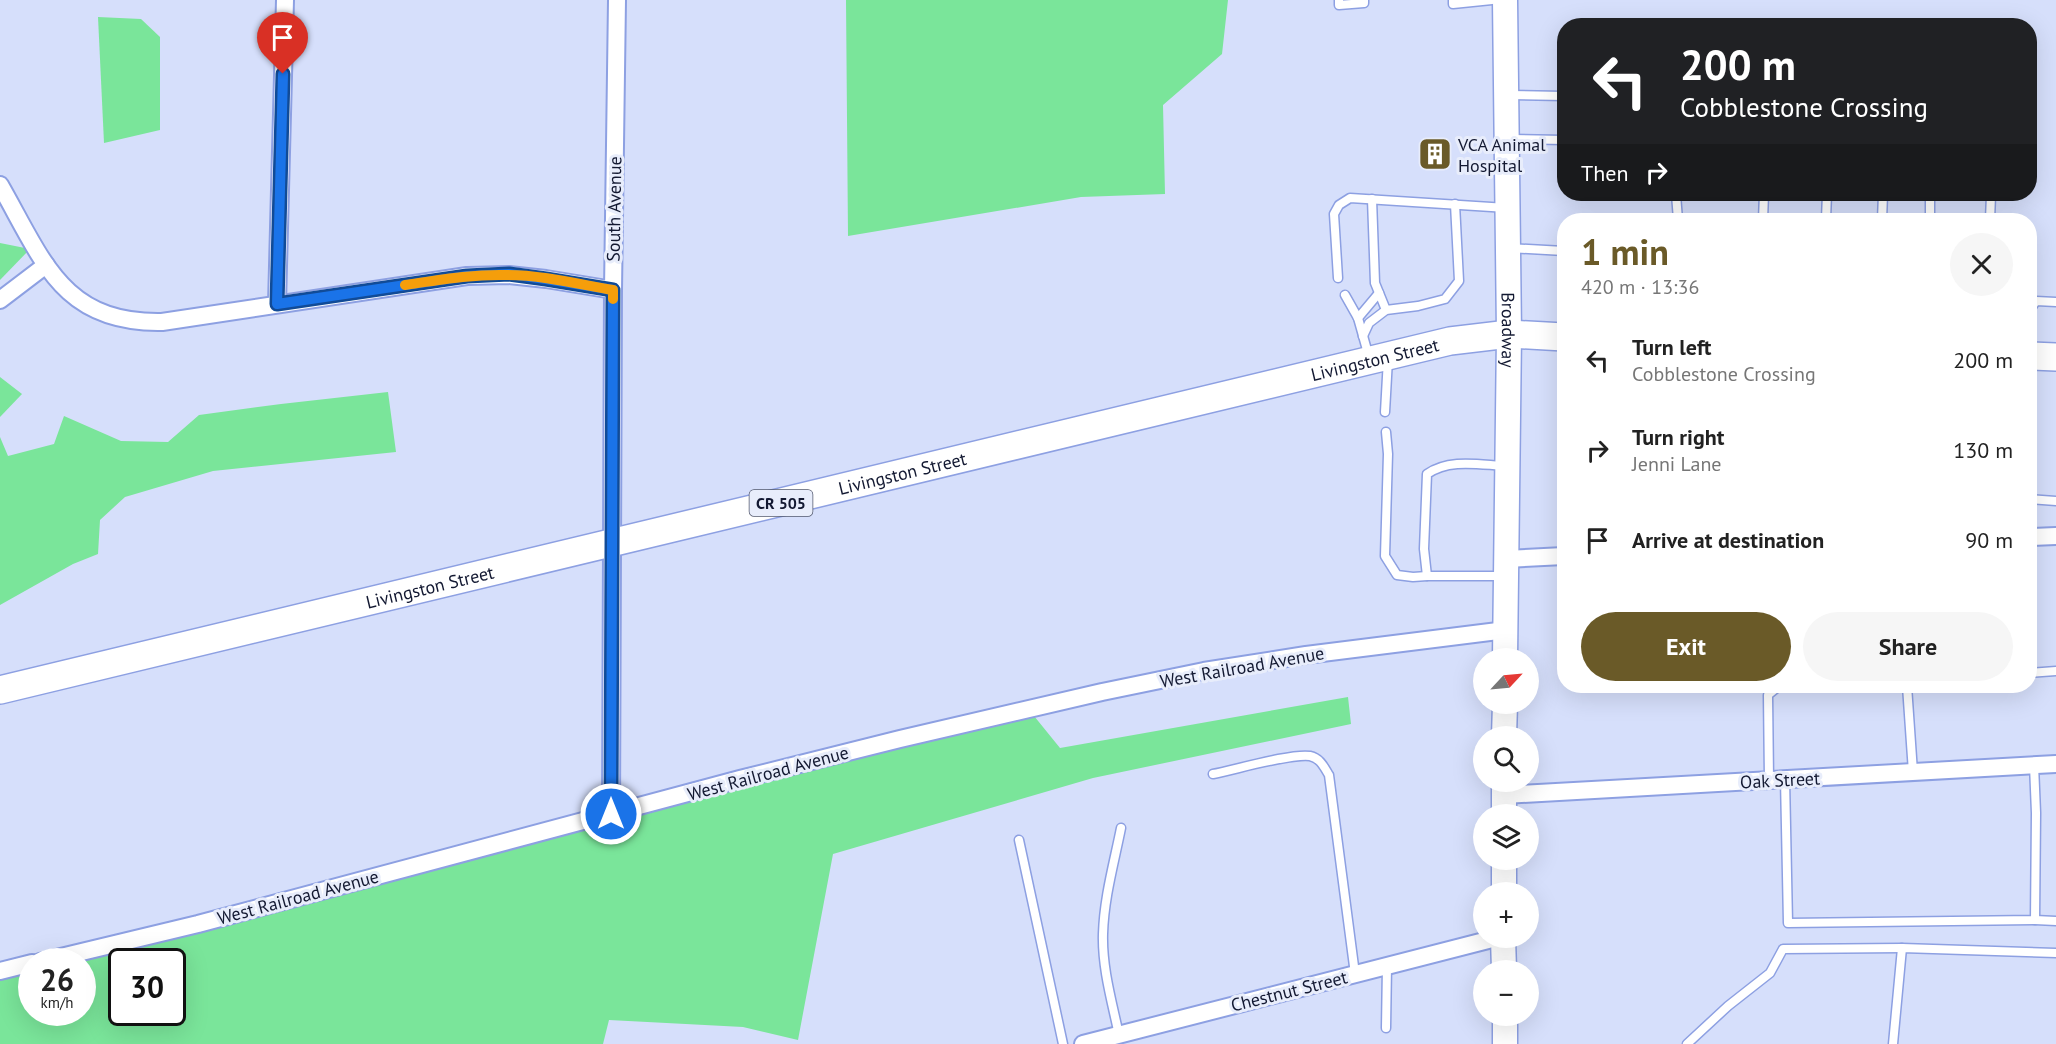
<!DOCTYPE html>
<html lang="en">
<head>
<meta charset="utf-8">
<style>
	:root { --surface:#fff; --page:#f6f6f6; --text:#222; --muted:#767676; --accent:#6a5a28 }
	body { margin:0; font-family:"PT Sans",sans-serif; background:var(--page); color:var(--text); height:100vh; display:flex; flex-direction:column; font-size:22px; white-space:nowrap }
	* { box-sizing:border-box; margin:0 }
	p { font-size:20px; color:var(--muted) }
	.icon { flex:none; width:33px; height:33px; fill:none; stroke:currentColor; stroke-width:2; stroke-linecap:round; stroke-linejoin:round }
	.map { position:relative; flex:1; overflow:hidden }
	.side { position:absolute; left:1557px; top:213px; width:480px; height:480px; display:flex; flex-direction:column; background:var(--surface); border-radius:24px; box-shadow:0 6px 24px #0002 }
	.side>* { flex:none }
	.top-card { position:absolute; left:1557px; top:18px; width:480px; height:183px; border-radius:24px; box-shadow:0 6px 24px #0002; background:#202124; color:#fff; overflow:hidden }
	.needle { width:39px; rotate:64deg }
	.fabs { position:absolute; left:1473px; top:648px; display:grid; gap:12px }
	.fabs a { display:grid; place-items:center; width:66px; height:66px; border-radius:50%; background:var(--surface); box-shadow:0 6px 24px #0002; font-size:30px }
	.speed { position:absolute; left:18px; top:948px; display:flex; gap:12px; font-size:30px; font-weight:700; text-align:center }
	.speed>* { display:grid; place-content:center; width:78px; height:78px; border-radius:50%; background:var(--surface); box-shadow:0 6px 24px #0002; line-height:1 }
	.speed small { font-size:15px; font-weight:400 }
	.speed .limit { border:3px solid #111; border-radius:9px; background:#fff; color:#111 }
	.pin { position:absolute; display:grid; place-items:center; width:51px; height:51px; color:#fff; margin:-62px -26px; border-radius:50% 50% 50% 0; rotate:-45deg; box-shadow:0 0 6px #0007 }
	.pin .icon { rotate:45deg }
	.me { position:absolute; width:66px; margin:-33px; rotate:0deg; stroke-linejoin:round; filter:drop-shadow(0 0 4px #0008) }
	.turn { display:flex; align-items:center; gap:21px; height:126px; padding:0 24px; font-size:27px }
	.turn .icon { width:78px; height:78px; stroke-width:2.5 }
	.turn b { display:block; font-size:42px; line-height:51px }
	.then { display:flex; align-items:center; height:57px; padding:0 24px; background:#0003; gap:12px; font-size:22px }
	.round { display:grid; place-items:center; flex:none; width:63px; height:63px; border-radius:32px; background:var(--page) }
	.headline { display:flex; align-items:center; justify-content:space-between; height:102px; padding:0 24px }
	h1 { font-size:36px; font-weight:600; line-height:45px; color:var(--accent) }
	.cta { display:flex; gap:12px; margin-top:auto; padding:12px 24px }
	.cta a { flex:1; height:69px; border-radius:36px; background:var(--accent); color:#fff; font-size:24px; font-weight:600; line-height:69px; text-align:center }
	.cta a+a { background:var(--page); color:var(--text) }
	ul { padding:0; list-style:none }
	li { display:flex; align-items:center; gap:18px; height:90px; padding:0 24px }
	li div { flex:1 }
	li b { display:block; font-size:22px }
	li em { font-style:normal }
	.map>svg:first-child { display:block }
</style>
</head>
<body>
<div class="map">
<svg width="2056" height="1044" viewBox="0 0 2056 1044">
	<rect width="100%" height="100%" fill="#d6dffb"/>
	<!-- green -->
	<g fill="#7ae59a" fill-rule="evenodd">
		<polygon points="846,0 1228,0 1222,54 1163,105 1165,194 1081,197 848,236"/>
		<polygon points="98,17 141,19 160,37 160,130 104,143"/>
		<polygon points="0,243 30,249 0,280"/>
		<polygon points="0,377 22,394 0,417"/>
		<polygon points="388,392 396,452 213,471 125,497 100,520 98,554 73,564 0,605 0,437 8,456 54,444 64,416 121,441 168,442 199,415 281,404"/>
		<path d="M1348,697L1351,724L1093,778L833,854L798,1040L743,1027L609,1020L603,1044H0V971L31,963L32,1012H82V962L36,961L1030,711L1060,748ZM122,962H172V1012H122Z"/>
	</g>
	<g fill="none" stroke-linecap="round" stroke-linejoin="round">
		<!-- lane casing -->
		<g stroke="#8da0e2" stroke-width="11">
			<g id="lane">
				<polyline points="1339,0 1339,5 1364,3 1364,0"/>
				<polyline points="1453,0 1453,4 1492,0"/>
				<polyline points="1508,95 1564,96"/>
				<polyline points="1510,139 1564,140"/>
				<polyline points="1676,194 1678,220"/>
				<polyline points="1961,194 1991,195 1990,220"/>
				<polyline points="1372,199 1375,283 1386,310"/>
				<polyline points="1826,219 1827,194"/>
				<polyline points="1763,220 1764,194"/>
				<polyline points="1882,220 1883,194"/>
				<polyline points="1930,220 1930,194"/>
				<polyline points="1508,248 1564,251"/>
				<polyline points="1338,278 1334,214 1339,205 1350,198 1507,208"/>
				<polyline points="1345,295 1358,318 1369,357"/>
				<polyline points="2030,310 2036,301 2056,302"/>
				<polyline points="1358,318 1379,293"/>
				<polyline points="1363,336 1369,323 1386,310 1418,306 1445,299 1459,281 1455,204"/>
				<polyline points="1385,412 1388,359"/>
				<polyline points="1386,432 1388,454 1385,556 1397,575 1413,577 1427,576"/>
				<polyline points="2030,499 2056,501"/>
				<path d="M1505,576H1427L1424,549L1427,474C1450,458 1480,465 1507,466"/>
				<polyline points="2030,673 2056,671"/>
				<polyline points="1907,686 1913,772"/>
				<path d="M1213,774C1234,770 1292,753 1310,756C1320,758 1324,767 1329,775L1355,974"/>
				<polyline points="1785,779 1788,923 2035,920 2036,813 2034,765"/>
				<polyline points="1769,780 1768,695 1779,686"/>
				<polyline points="1019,840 1063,1044"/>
				<polyline points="2035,920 2056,921"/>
				<polyline points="1386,1028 1387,966"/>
				<path d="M1119,1035C1112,1002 1102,968 1103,934C1104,898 1114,863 1121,828"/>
				<polyline points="1687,1044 1728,1006 1770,973 1783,949 1902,948"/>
				<polyline points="1893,1044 1902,948 2056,953"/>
			</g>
		</g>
		<!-- street casing -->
		<g stroke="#8da0e2" stroke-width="20">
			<g id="street">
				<path d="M0,185C43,260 62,324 162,322L467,276L509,275L546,279L613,290"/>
				<polyline points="0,300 46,265"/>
				<polyline points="277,304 285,0"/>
				<polyline points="2030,537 2056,536"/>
				<polyline points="1506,559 1564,556"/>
				<polyline points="1504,795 2056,764"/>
				<polyline points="611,814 613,290 617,0"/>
				<polyline points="40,962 198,924 740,779 900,739 1102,692 1204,671 1306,655 1506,630"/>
				<polyline points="0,971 32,963"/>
				<polyline points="1083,1044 1496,938"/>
			</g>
		</g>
		<!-- secondary casing -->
		<g stroke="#8da0e2" stroke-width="27">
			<g id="secondary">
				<path id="s1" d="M1505,0L1509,334L1505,658"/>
				<polyline points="1504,736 1505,704"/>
				<polyline points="1504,814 1504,782"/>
				<polyline points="1504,892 1504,860"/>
				<polyline points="1503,938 1504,970"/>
				<polyline points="1505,1016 1505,1044"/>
			</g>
		</g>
		<!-- primary casing -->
		<g stroke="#8da0e2" stroke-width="30">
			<g id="primary">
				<polyline points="2030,356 2056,357"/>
				<path id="s2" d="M0,690L1450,341L1509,334L1564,337"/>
			</g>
		</g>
		<!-- lane -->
		<use href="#lane" stroke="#fff" stroke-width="8"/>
		<!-- street -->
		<use href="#street" stroke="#fff" stroke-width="16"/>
		<!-- secondary -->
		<use href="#secondary" stroke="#fff" stroke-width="24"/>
		<!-- primary -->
		<use href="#primary" stroke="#fff" stroke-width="27"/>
	</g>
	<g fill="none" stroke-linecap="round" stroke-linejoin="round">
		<!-- route casing -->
		<g stroke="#114b97" stroke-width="15">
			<polyline id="route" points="283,74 277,304 467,276 509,274 546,279 613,290 611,814"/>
		</g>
		<!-- route -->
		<use href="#route" stroke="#1a73e8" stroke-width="10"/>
		<!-- slow -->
		<path stroke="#f59e0b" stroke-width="10" d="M405,285C439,280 472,274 507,275C542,275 578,284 613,290V299"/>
	</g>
	<!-- icons -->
	<defs>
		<g id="building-square" transform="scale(1.725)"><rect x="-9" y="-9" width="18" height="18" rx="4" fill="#6a5a28" stroke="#e8edfb"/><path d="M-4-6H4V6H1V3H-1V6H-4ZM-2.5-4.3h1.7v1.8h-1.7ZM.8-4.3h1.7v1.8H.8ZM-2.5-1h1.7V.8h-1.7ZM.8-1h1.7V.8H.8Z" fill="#fff"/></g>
	</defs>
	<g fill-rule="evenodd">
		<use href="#building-square" x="1435" y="154"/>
	</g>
	<g text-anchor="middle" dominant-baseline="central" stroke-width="6" stroke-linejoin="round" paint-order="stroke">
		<!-- shield labels -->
		<rect fill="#e8edfb" stroke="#53596e" stroke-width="1.5" x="749.5" y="490" width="63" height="26" rx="4.5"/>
		<g font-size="16" font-weight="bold" fill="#131932">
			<text x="781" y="503">CR 505</text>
		</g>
		<!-- poi labels -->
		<g font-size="18" fill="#131932" stroke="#e8edfb" text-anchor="start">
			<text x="1458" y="144">VCA Animal<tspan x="1458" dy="21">Hospital</tspan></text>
		</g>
		<!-- street labels -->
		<g font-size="18" fill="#131932" stroke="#e8edfb">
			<text transform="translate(614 209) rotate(-89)">South Avenue</text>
			<text stroke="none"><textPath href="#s1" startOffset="330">Broadway</textPath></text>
			<text stroke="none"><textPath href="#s2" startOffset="1414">Livingston Street</textPath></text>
			<text stroke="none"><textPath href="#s2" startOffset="928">Livingston Street</textPath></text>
			<text stroke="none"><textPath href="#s2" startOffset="442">Livingston Street</textPath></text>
			<text transform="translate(1242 667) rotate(-10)">West Railroad Avenue</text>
			<text transform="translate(768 773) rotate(-15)">West Railroad Avenue</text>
			<text transform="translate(1780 780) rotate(-3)">Oak Street</text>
			<text transform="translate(298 897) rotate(-15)">West Railroad Avenue</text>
			<text transform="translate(1289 991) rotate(-14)">Chestnut Street</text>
		</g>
	</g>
</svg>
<div class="fabs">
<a><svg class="needle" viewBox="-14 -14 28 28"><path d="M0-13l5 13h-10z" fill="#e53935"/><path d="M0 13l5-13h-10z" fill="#767676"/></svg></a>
<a><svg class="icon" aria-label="search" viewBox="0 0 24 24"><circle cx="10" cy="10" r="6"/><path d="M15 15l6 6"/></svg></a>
<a><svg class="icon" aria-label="layers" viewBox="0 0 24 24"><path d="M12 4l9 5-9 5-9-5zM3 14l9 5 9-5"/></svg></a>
<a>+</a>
<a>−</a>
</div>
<div class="speed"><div>26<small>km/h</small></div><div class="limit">30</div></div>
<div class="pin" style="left:283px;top:74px;background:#d93025"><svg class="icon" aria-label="arrive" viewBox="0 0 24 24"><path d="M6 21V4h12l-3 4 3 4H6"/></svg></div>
<svg class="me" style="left:611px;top:814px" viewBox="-20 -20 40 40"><circle r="17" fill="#1a73e8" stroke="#fff" stroke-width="3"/><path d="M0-11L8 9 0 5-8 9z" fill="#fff"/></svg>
<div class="top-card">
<div class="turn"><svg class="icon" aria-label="left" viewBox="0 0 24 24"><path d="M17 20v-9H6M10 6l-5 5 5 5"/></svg><div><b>200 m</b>Cobblestone Crossing</div></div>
<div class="then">Then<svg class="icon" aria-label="right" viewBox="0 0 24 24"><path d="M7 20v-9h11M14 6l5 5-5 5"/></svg></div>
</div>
<section class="side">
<div class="headline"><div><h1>1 min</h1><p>420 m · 13:36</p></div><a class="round"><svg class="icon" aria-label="close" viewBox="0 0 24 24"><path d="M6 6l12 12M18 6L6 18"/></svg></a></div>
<ul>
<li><svg class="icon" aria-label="left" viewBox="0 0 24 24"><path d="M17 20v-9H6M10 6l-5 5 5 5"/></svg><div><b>Turn left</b><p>Cobblestone Crossing</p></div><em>200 m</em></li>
<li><svg class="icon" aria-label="right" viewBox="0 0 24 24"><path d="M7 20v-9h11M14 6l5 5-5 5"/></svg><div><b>Turn right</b><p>Jenni Lane</p></div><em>130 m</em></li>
<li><svg class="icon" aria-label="arrive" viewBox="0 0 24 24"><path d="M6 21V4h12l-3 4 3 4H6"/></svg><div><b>Arrive at destination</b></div><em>90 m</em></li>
</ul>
<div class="cta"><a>Exit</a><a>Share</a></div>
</section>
</div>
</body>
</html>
